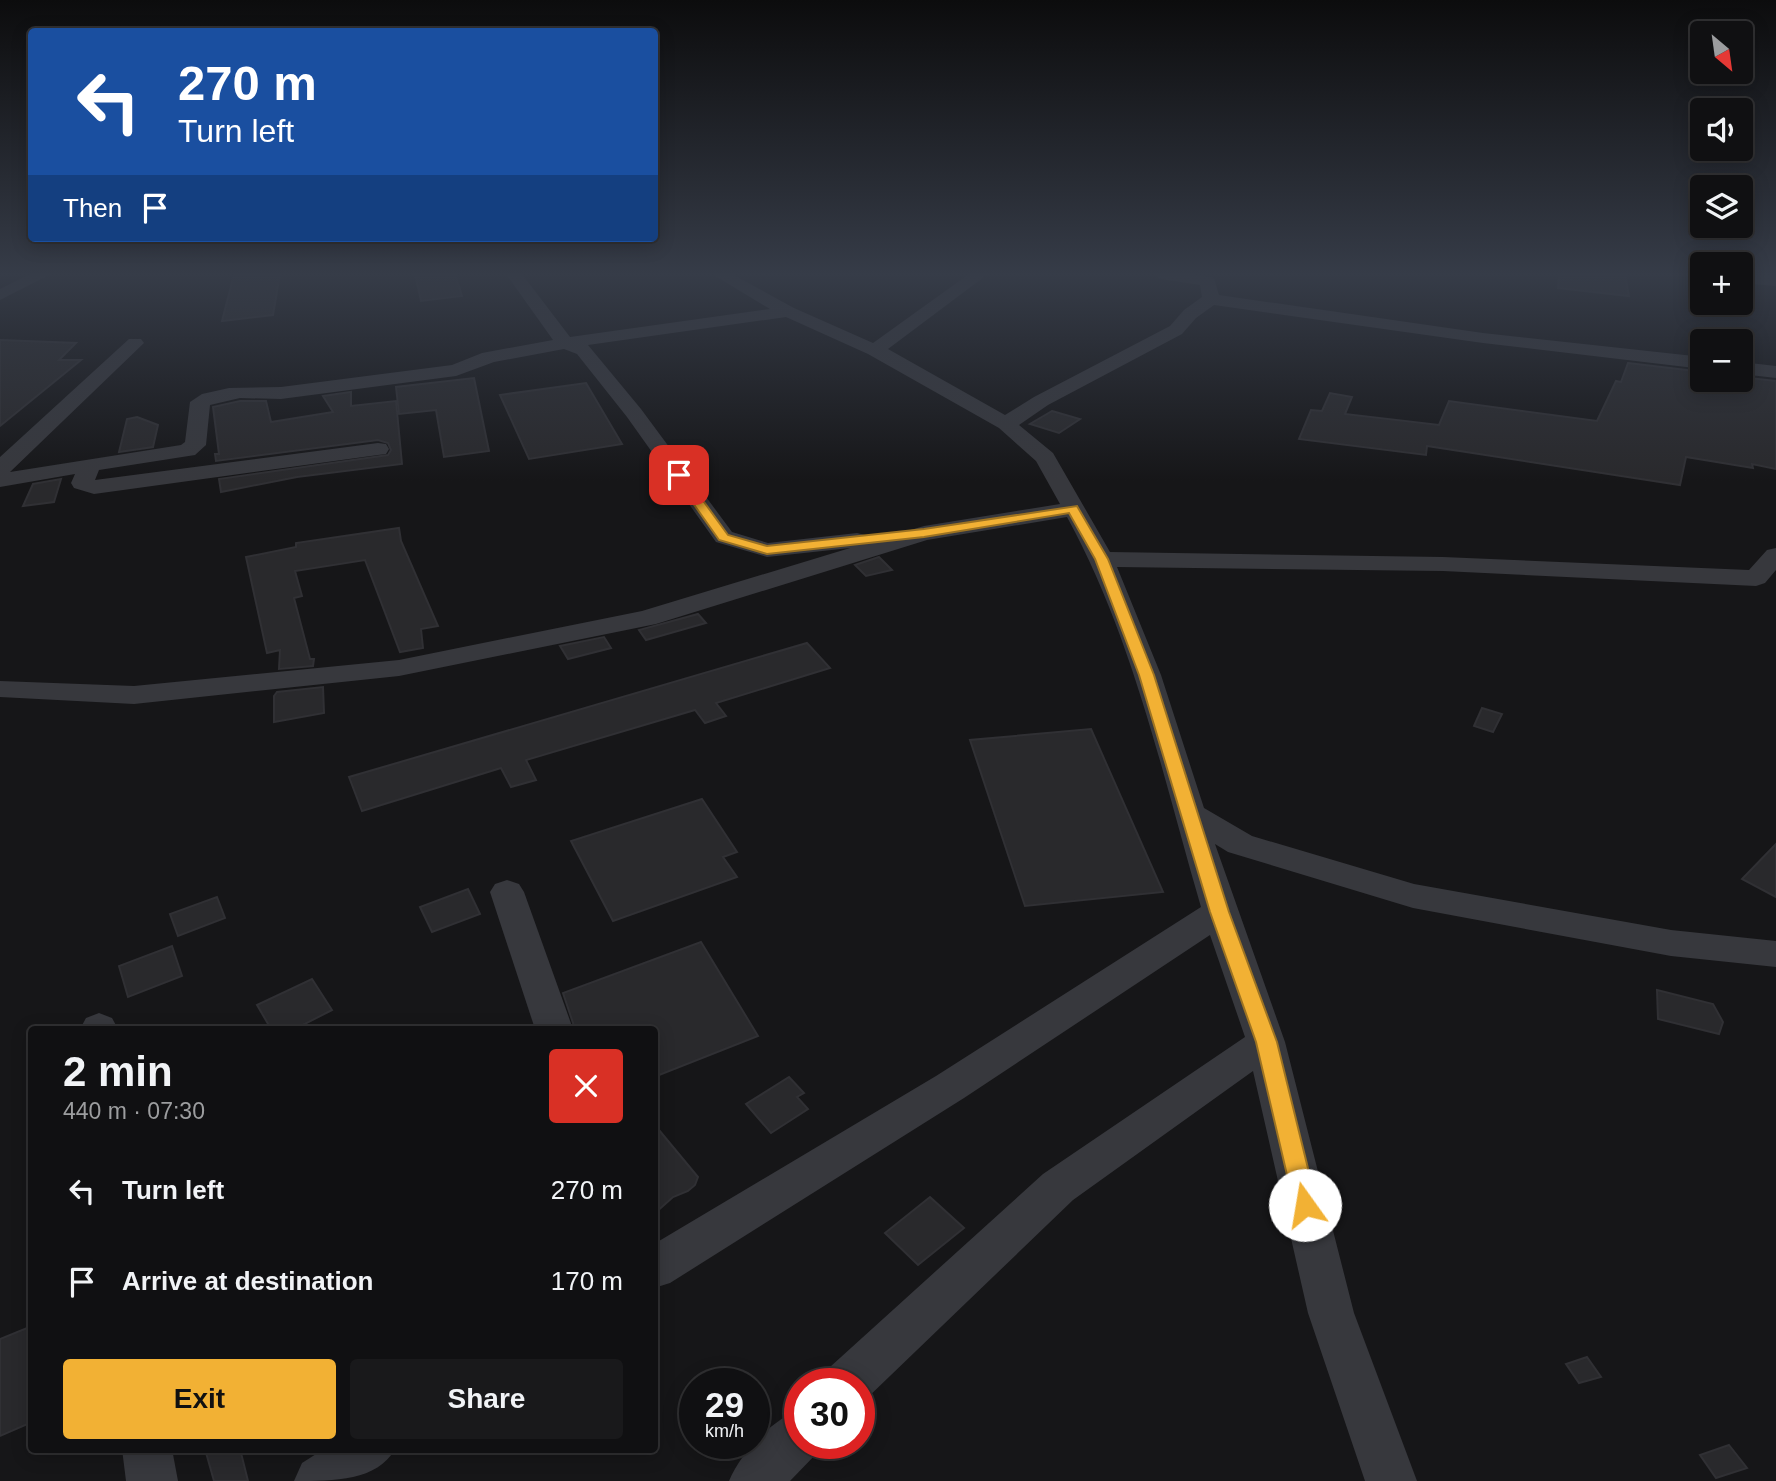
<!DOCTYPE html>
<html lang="en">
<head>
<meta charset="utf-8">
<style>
	:root { --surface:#101012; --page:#19191b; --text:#f1f3f6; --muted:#9c9d9f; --line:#303032; --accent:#f2b134 }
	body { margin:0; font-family:Arial,sans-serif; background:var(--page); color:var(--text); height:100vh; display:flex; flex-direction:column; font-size:26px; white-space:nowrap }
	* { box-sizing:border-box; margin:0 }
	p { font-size:23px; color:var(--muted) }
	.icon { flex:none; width:38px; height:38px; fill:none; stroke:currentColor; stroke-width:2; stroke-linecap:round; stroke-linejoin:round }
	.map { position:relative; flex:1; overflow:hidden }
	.details { position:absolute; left:28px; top:1026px; width:630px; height:427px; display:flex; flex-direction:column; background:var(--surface); border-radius:7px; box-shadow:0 4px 18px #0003,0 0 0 2px var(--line) }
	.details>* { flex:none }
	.hud { position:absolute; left:28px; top:28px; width:630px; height:214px; border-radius:7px; box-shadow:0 4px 18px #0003,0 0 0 2px var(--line); background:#1a4fa0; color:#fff; overflow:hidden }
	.needle { width:46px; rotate:151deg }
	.controls { position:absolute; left:1690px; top:21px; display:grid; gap:14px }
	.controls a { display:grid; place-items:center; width:63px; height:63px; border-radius:7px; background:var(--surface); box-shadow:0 4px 18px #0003,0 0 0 2px var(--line); font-size:35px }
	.speed { position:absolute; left:679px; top:1368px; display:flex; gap:14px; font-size:35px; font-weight:700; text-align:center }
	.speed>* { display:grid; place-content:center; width:91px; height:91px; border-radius:50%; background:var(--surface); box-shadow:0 4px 18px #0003,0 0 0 2px var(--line); line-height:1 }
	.speed small { font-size:18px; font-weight:400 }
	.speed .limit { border:10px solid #d22; background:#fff; color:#111 }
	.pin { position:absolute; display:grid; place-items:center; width:60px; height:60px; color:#fff; margin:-30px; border-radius:14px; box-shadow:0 4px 10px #0006 }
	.me { position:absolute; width:77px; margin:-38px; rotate:347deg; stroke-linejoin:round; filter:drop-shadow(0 0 5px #0008) }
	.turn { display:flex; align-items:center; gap:24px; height:147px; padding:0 35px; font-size:32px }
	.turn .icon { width:91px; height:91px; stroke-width:2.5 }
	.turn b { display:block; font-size:49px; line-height:60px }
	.then { display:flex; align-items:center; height:66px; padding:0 35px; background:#0003; gap:14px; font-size:26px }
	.round { display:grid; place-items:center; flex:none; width:74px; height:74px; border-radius:7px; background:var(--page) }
	.overview { display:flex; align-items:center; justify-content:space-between; height:119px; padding:0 35px }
	h1 { font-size:42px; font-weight:600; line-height:52px }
	.action { display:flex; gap:14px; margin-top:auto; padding:14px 35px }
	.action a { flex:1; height:80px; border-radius:7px; background:var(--accent); color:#111; font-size:28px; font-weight:600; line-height:80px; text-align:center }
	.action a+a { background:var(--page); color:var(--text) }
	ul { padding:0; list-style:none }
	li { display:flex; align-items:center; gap:21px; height:91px; padding:0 35px }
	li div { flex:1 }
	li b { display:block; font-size:26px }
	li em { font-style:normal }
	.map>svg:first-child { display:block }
</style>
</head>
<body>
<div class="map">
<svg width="1776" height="1481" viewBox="0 0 1776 1481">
	<rect width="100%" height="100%" fill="#161618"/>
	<!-- building -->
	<g fill="#29292c" stroke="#303034" stroke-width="2">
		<polygon points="234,274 280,274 273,315 222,321"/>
		<polygon points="415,274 455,274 462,296 421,301"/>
		<polygon points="1559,274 1625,274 1629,296 1558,288"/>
		<polygon points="0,340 76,343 59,360 81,360 0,426"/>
		<polygon points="1628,363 1703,372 1703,380 1741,380 1741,377 1776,381 1776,469 1752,464 1753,468 1686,457 1680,485 1427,446 1426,455 1299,439 1311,410 1322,411 1330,393 1352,397 1345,414 1439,425 1449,401 1597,421 1616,381 1621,382"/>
		<polygon points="474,378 489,451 444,457 436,410 399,414 396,387"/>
		<polygon points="586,383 622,444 529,459 500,395"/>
		<polygon points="351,392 351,406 396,401 402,464 297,477 221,492 219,479 388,455 391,450 388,443 378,440 216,461 215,454 219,454 213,407 240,401 266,401 271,422 333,412 323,396"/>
		<polygon points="1052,411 1080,419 1059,433 1030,424"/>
		<polygon points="137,417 158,425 153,447 119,452 127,419"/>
		<polygon points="61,479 54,502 23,506 33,484"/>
		<polygon points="399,528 401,541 438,626 421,629 423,648 400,652 365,560 295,571 302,596 294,598 310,659 314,659 313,666 279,669 280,650 267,653 246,557 296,547 296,543"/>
		<polygon points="879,557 892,570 866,576 855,565"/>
		<polygon points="698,614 706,623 646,640 639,630"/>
		<polygon points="604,637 611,648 568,659 560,646"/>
		<polygon points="807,643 830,668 716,703 726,716 705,723 695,710 526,760 536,780 511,787 501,768 362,811 349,777"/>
		<polygon points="323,687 324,713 274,722 274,696 277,692"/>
		<polygon points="1482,708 1502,714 1493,732 1474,726"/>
		<polygon points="1091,729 1163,892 1025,906 970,740"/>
		<polygon points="702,799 737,852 723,857 737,877 613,921 571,841"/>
		<polygon points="1776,844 1776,897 1742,879"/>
		<polygon points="468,889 480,914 432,932 420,907"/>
		<polygon points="217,897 225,918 178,936 170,914"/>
		<polygon points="701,942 758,1036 654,1077 654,1029 575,1029 563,993"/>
		<polygon points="172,946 182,976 128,997 119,966"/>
		<polygon points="312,979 332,1010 295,1029 271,1029 257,1005"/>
		<polygon points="1657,990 1713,1004 1723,1022 1719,1034 1658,1019"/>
		<polygon points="789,1077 804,1093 797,1097 808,1109 771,1133 746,1104"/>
		<polygon points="654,1124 698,1177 695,1185 688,1191 673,1197 654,1214"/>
		<polygon points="930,1197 964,1228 918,1265 885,1233"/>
		<polygon points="32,1326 32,1422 0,1436 0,1339"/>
		<polygon points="1587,1357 1601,1377 1579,1383 1566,1364"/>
		<polygon points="1729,1445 1747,1468 1716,1478 1700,1455"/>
		<polygon points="205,1449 240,1449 248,1481 214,1481"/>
	</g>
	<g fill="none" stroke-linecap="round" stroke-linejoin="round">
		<!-- minor -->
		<g fill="#37383d" fill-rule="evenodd">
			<polygon points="30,274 51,274 0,300 0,289"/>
			<path d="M506,274H522L570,337L770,309L712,274H732L794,308L873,343L969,274H988L888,349L1005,415L1034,397L1170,326L1184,310L1202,297L1200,285L1161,279L1153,274H1194L1214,278L1219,295L1483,333L1703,357V369L1483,343L1214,305L1196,318L1182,334L1048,405L1019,425L1053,453L1110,552L1443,557L1749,570L1767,550L1776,548V570L1765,583L1756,586L1443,571L1117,567L1161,675L1204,808L1252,836L1414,884L1671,930L1776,941V967L1671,956L1413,908L1228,852L1215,844L1285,1042L1354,1313L1417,1481H1365L1308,1313L1253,1071L1073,1200L864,1401L859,1403V1384H823L830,1367L1043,1174L1245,1037L1210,935L964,1098L670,1283L654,1288V1244L936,1076L1201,907C1163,777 1133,637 1067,517L927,540L656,624L399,676L134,704L0,697V681L134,686L399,660L642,611L850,548L767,557L716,542L627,417L577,354L564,349L494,362L456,376L281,399L240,398L210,405L206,445L195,455L99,470L95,480L378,443L386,444L389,449L386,454L378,455L94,494L74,488L71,483L75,474L0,487V457L129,339H141L144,343L10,472L181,445L185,442L190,402L202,394L229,388L281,387L452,365L482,353L553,340ZM786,317L868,354L999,428L1036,461L1060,504L924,526L867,543L869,540L865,535L857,533L768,543L732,532L641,409L588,345Z"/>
			<polygon points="1741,274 1776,276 1776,286 1741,283"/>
			<polygon points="1741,362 1776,366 1776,378 1741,374"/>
			<polygon points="507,880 519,884 524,892 573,1029 535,1029 490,892 495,884"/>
			<polygon points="99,1013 112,1018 118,1029 80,1029 86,1018"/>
			<path d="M800,1409V1444H821L818,1452L790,1481H729C741,1452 771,1421 800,1409Z"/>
			<polygon points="122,1449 172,1449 178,1481 126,1481"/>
			<path d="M324,1449H395C377,1481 335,1481 294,1481L302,1463Z"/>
		</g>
	</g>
	<!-- sky -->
	<linearGradient id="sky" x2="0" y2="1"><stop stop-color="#0c0c0d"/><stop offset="0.57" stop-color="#363c48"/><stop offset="1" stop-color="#363c48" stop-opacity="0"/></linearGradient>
	<rect width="1776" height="481" fill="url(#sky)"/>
	<!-- route -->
	<polygon fill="#f2b134" stroke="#9d7322" stroke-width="2" points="675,473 683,473 728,535 767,546 924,529 1077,506 1108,559 1154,675 1229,912 1277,1042 1317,1205 1314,1212 1305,1215 1297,1212 1294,1205 1256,1042 1210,912 1139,675 1095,559 1069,513 924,537 767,554 719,540 673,475"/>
</svg>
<div class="controls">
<a><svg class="needle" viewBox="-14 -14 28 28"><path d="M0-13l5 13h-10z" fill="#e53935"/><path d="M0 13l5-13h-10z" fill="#9c9d9f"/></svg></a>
<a><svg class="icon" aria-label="sound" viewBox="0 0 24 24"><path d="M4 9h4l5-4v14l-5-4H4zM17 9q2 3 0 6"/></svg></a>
<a><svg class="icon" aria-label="layers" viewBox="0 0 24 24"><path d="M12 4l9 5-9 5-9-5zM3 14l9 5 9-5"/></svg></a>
<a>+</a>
<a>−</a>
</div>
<div class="speed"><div>29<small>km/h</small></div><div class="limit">30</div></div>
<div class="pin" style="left:679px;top:475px;background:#d93025"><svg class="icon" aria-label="arrive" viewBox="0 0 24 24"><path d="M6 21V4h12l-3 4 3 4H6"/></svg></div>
<svg class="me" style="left:1305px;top:1205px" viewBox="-20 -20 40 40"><circle r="19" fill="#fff"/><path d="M0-13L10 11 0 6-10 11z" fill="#f2b134"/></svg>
<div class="hud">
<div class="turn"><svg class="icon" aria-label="left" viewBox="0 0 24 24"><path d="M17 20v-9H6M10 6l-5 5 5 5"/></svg><div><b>270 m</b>Turn left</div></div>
<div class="then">Then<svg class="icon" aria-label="arrive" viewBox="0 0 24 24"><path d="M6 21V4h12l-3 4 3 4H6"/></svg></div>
</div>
<section class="details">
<div class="overview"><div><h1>2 min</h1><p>440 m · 07:30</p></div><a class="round" style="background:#d93025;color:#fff"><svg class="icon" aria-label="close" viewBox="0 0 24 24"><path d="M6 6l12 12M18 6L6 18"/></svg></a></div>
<ul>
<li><svg class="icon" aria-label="left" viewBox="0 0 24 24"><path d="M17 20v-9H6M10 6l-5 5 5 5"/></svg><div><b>Turn left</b></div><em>270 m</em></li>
<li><svg class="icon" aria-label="arrive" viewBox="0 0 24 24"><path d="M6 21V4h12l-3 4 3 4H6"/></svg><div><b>Arrive at destination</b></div><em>170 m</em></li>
</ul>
<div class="action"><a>Exit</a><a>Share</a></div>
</section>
</div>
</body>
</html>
